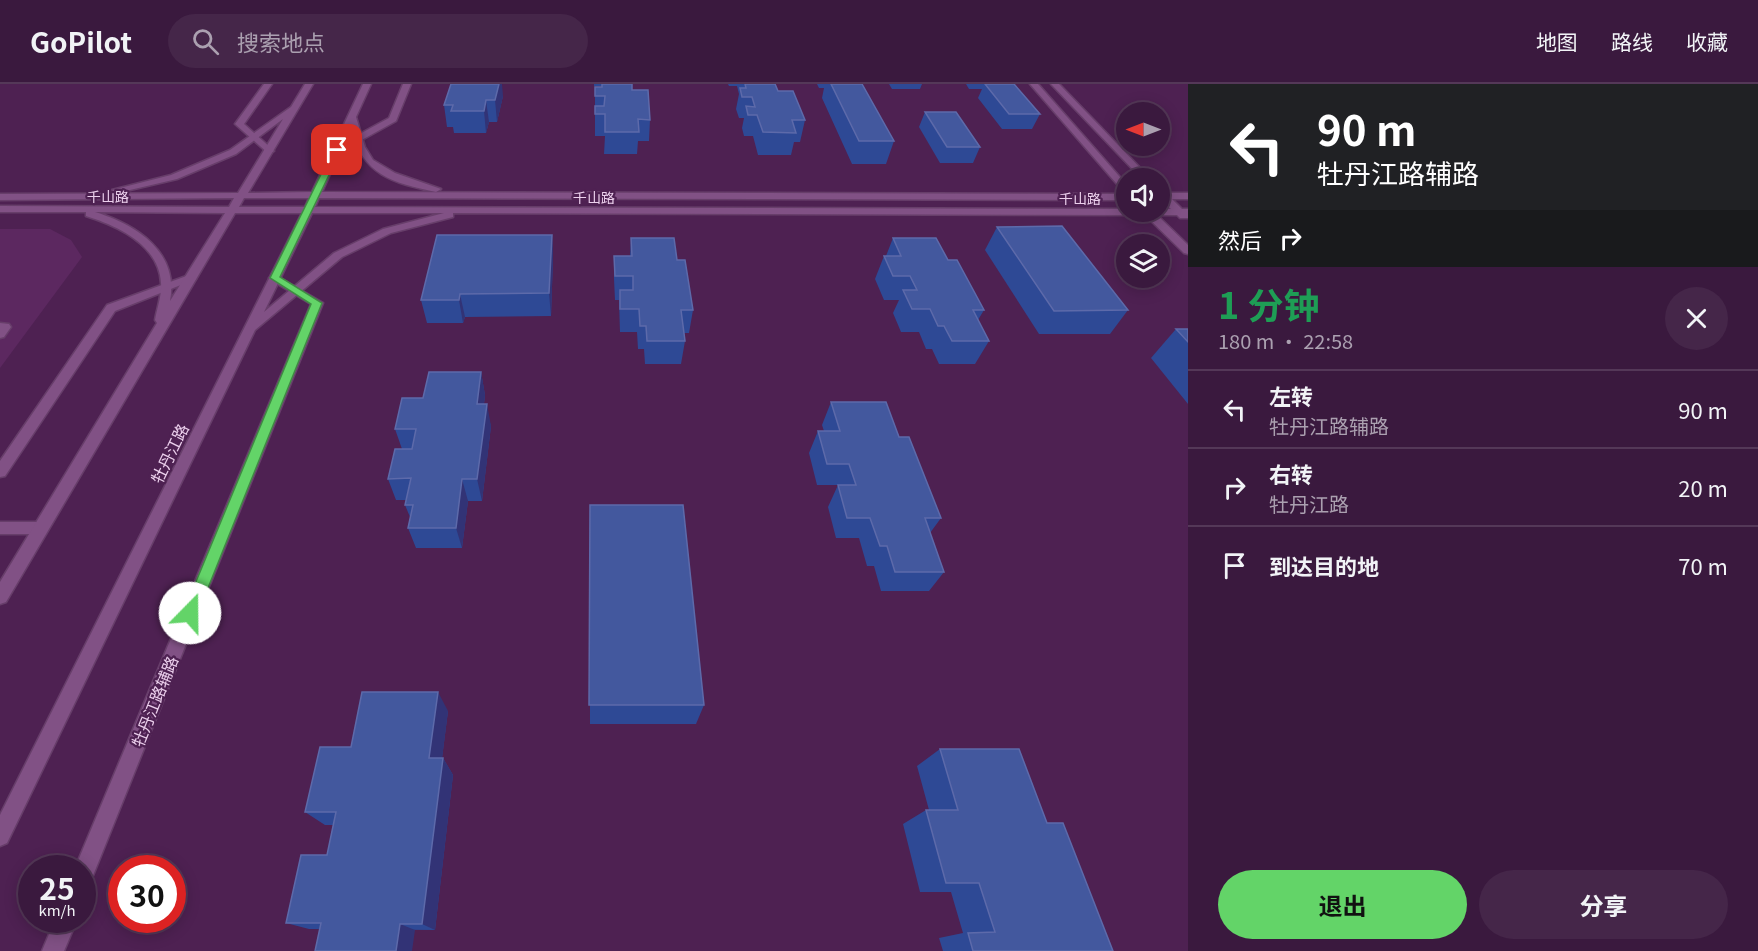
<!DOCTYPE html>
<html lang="zh">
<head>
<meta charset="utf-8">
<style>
	:root { --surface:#3a193e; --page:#452649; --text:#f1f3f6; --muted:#aba0b0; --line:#543858; --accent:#63d468 }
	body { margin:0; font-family:Georgia,"Noto Sans SC",serif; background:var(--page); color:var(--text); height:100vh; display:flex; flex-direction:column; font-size:22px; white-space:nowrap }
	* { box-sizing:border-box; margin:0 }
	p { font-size:20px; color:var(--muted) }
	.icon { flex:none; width:33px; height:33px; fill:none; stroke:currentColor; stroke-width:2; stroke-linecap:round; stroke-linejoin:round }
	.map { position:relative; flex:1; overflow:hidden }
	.side { display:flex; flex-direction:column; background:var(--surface); width:570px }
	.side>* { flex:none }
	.banner { background:#202124; color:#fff; overflow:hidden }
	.needle { width:39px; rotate:270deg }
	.controls { position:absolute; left:1116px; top:18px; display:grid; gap:12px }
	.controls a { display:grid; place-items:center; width:54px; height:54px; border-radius:50%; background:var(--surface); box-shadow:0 3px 15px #0003,0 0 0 2px var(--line); font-size:30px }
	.speed { position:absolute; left:18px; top:771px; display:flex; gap:12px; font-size:30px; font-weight:700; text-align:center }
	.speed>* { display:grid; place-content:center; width:78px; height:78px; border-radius:50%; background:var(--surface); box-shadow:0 3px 15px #0003,0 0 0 2px var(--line); line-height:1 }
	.speed small { font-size:15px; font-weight:400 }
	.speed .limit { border:9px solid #d22; background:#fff; color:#111 }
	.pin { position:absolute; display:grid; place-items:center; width:51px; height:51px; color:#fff; margin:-26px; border-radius:12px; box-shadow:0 3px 9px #0006 }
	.me { position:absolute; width:66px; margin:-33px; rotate:22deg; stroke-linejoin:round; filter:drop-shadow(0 0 4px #0008) }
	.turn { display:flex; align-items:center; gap:21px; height:126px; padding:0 30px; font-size:27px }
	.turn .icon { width:78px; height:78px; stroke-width:2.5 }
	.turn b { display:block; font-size:42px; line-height:51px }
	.then { display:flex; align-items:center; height:57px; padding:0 30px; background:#0003; gap:12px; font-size:22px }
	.round { display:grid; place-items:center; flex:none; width:63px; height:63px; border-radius:32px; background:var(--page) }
	.overview { display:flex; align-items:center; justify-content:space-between; height:102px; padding:0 30px }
	h1 { font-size:36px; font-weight:700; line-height:45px; color:#1e9e55 }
	.cta { display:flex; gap:12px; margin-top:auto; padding:12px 30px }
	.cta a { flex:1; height:69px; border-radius:36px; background:var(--accent); color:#111; font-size:24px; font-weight:700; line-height:69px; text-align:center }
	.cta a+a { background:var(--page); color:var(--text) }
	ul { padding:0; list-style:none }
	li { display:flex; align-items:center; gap:18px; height:78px; padding:0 30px; border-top:2px solid var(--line) }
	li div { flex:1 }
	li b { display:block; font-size:22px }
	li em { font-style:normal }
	header { display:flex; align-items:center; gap:36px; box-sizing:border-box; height:84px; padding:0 30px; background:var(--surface); border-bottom:2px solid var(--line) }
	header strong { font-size:28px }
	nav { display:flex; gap:33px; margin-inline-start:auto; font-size:21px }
	.search { width:420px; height:54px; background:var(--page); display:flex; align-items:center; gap:15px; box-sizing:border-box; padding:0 21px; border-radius:33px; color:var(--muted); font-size:22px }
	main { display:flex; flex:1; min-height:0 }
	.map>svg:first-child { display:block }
</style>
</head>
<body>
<header>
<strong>GoPilot</strong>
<div class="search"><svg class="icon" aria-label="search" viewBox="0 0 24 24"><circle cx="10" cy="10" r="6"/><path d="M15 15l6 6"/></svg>搜索地点</div>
<nav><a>地图</a><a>路线</a><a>收藏</a></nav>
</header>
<main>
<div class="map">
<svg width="1188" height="867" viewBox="0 0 1188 867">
	<rect width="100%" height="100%" fill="#4e2152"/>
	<!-- built -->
	<polygon fill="#5c2860" points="0,145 50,145 71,156 82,173 0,284"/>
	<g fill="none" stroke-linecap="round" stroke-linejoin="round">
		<!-- street casing -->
		<g stroke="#673e6a" stroke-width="3">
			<g id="street">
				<polygon points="264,0 272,0 244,40 272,65 274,67 269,70 235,40"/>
				<polygon points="403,0 411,0 396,37 340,68 334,68 334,64 389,34"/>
				<polygon points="192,190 196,191 196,195 115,227 5,392 0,393 0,377 107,221"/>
				<polygon points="275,191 323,219 92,794 89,801 82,804 82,784 75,784 311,220 271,196 269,194"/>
				<polygon points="0,239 9,240 11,243 4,253 0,254"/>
				<polygon points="0,438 41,438 46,440 49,444 46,448 41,450 0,450"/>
				<polygon points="55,836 77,836 64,867 42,867"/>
			</g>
		</g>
		<!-- secondary casing -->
		<g stroke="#673e6a" stroke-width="3">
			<g id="secondary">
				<path d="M305,0H313L248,109L312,108L363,0H371L356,33L365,63L373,76L395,89L441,105L436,108C393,99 362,91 351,44L322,108L1126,110V116L319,114L315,123L1126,125V128H1160V125H1171L1160,115V106L1166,109H1188V115H1172L1182,125H1188V134H1180L1177,131H1157L1188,161V170L1184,169L1145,131L453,129V133L391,149L342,173L255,246L7,759L0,762V731L302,129H235L6,518L0,520V498L157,239L155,236C157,224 162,211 161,199C159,161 118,142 86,132V128H0V122L229,123L234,114L0,116V110L238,109L283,35L236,70L177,95L117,109L112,106L171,91L230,66L291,23ZM244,114H309L305,123H239ZM95,128L225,129L170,217C179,168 137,141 95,128ZM312,129H444L383,145L334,169L264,228Z"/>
				<polygon points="1030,0 1038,0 1126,100 1126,108 1123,107"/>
				<polygon points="1051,0 1059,0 1150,94 1141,94"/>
			</g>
		</g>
		<!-- street -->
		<use href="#street" fill="#815185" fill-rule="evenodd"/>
		<!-- secondary -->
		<use href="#secondary" fill="#815185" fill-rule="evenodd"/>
	</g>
	<!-- wall -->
	<g fill="#2e4995">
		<polygon points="594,0 632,0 632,6 650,36 649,57 638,57 637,70 604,70 605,52 595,52 595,3 602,3 602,2 594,2"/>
		<polygon points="728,0 775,0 778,7 805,36 800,58 794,58 791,71 758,71 753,52 744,52 742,44 744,34 739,34 736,25 739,10 737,2 729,2"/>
		<polygon points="817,0 862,0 894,57 886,80 852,80 822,14 824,4 819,4"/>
		<polygon points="889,0 922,0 920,5 892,5"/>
		<polygon points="966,0 1014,0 1040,30 1032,45 1002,45 978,14 982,5 969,5"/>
		<polygon points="503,12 497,38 489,38 486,49 454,49 453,43 447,43 444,21"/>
		<polygon points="925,28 980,63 973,79 940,79 919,43"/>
		<polygon points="997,143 1128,226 1110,250 1039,250 985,166"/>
		<polygon points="552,151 553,174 551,232 465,233 463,239 427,239 421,216"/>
		<polygon points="631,154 677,176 693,226 689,249 684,249 685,257 681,280 645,280 644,265 638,265 637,248 620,248 619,216 615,216 614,195 614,172 630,172"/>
		<polygon points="893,154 948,176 984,226 978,236 989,257 975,280 939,280 932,265 926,265 919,248 901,248 893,229 899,216 884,216 875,195 884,172 886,172"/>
		<polygon points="1176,245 1188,245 1188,320 1151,274"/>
		<polygon points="481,288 485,311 484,320 491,342 482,417 468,417 462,464 416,464 408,444 410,433 405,421 406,416 396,416 388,395 402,365 395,345 423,314"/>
		<polygon points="831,318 899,353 941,434 930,449 944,488 929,507 881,507 874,482 867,482 859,454 836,454 828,423 838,401 817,401 809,369 818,347 824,347 822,341"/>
		<polygon points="590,421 704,621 696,640 590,640"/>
		<polygon points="448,627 442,674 443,674 453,691 435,846 309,845 286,839 327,771 333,741 325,741 305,728 351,663"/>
		<polygon points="940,665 1047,739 1113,867 943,867 939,854 963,849 951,808 920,808 903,740 926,726 929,726 917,682"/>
	</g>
	<!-- shaded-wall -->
	<g fill="#323376">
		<polygon points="499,0 502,0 503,12 497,38 495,16"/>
		<polygon points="486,16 489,38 486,49 484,27"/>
		<polygon points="552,151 553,174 551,232 549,209"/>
		<polygon points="460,210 465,233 463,239 459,216"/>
		<polygon points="481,288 485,311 481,342 477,320"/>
		<polygon points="487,320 491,342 482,417 477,395"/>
		<polygon points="462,395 468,417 462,464 456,444"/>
		<polygon points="438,608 448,627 440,691 429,674"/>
		<polygon points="443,674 453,691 435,846 422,840"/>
		<polygon points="400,840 415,846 412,867 396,867"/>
	</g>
	<!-- building -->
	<g fill="#43589e" stroke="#5d6aaa" stroke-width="1.5">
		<polygon points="451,0 499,0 495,16 486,16 484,27 451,27 453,21 444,21"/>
		<polygon points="602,0 632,0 632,6 648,6 650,36 638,35 639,48 605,48 605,30 595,30 595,22 604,22 605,12 595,12 595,3 602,3"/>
		<polygon points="745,0 775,0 778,7 793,7 805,36 792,36 796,49 763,48 757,31 748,31 746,22 755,23 752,13 742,13 740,4 746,4"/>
		<polygon points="831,0 862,0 894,57 859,57"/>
		<polygon points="985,0 1014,0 1040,30 1009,30"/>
		<polygon points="925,28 956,28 980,63 947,63"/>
		<polygon points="1062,142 1128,226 1054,227 997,143"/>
		<polygon points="437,151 552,151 549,209 460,210 459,216 421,216"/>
		<polygon points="631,154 674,154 677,176 685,176 693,226 681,226 685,257 647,257 646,242 640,242 639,225 620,225 620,206 633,206 633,192 615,192 614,172 632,172"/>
		<polygon points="893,154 936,154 948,176 957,176 984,226 973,226 989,257 952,257 944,242 938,242 930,225 912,225 903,206 917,206 910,192 893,192 884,172 901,172"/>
		<polygon points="1176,245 1188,245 1188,258"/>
		<polygon points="429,288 481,288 477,320 487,320 477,395 462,395 456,444 408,444 413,421 405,421 411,394 388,395 395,365 412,365 416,345 395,345 402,314 423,314"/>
		<polygon points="831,318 886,318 899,353 909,353 941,434 925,434 944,488 895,488 887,462 880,462 870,434 847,434 838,401 856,401 849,380 827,380 818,347 840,347"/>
		<polygon points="590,421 683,421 704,621 589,621"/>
		<polygon points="362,608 438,608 429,674 443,674 422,840 400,840 396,867 315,867 321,839 286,839 301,771 327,771 336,728 305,728 320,663 351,663"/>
		<polygon points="940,665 1019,665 1047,739 1063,739 1113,867 973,867 968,849 995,848 979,799 946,799 926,726 958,726"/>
	</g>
	<!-- route -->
	<polygon fill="#63d468" stroke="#408a44" stroke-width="1.5" points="337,64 341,66 280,193 322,219 196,534 190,536 185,534 183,529 311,220 270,194 333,66"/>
	<g text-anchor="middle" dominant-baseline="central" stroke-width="4.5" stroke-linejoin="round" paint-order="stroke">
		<!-- far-street labels -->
		<g font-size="14" fill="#ecd0ed" stroke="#4e2152">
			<text x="108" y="112">千山路</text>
			<text x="594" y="113">千山路</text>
			<text x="1080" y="114">千山路</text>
		</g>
		<!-- street labels -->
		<g font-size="16" fill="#ecd0ed" stroke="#4e2152">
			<text transform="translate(169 369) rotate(-64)">牡丹江路</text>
			<text transform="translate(154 617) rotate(-68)">牡丹江路辅路</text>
		</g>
	</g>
</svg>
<div class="controls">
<a><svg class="needle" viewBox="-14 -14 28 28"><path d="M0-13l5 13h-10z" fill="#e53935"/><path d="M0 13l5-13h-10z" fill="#aba0b0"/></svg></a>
<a><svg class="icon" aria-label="sound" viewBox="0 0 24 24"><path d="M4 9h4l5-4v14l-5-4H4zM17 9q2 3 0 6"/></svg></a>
<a><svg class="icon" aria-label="layers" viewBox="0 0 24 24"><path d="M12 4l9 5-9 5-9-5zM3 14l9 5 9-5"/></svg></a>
</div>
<div class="speed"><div>25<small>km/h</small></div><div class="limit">30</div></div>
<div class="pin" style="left:337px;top:66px;background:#d93025"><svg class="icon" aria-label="arrive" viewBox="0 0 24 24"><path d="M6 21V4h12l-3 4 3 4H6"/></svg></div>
<svg class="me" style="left:190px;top:529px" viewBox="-20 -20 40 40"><circle r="19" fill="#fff"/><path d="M0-13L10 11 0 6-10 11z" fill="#63d468"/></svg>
</div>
<section class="side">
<div class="banner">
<div class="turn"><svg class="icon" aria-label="left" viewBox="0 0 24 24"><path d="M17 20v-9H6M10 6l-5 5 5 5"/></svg><div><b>90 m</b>牡丹江路辅路</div></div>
<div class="then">然后<svg class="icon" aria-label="right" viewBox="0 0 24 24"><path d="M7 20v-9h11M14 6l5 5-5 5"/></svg></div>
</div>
<div class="overview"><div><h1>1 分钟</h1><p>180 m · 22:58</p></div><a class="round"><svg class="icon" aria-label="close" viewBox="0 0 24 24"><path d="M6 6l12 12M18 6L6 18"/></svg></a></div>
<ul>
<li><svg class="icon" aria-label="left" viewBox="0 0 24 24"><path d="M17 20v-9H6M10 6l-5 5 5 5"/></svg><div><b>左转</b><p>牡丹江路辅路</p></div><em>90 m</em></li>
<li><svg class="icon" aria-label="right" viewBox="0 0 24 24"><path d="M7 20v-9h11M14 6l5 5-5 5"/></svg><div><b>右转</b><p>牡丹江路</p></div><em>20 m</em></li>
<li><svg class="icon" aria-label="arrive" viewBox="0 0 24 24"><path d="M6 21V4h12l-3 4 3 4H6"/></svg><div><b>到达目的地</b></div><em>70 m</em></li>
</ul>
<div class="cta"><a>退出</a><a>分享</a></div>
</section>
</main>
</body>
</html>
